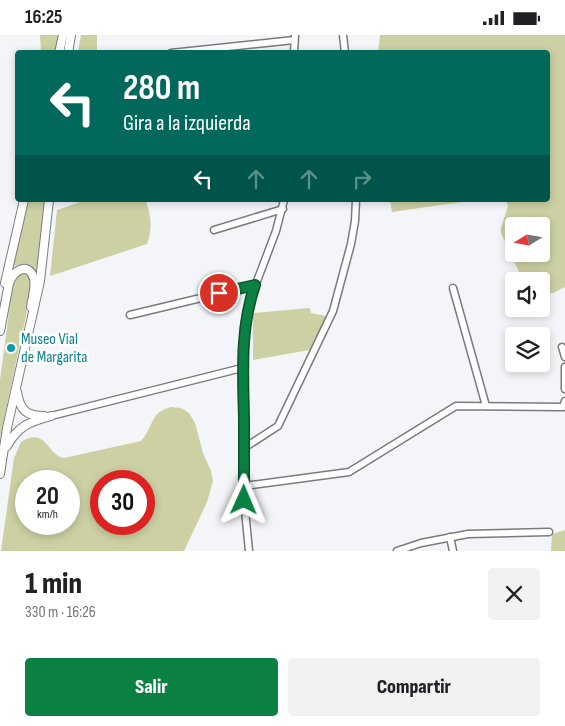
<!DOCTYPE html>
<html lang="es">
<head>
<meta charset="utf-8">
<style>
	:root { --surface:#fff; --page:#f2f2f2; --text:#202124; --muted:#757577; --accent:#0b8043 }
	body { margin:0; font-family:"Sofia Sans Condensed",sans-serif; background:var(--page); color:var(--text); height:100vh; display:flex; flex-direction:column; font-size:19px; white-space:nowrap }
	* { box-sizing:border-box; margin:0 }
	p { font-size:16px; color:var(--muted) }
	.icon { flex:none; width:28px; height:28px; fill:none; stroke:currentColor; stroke-width:2; stroke-linecap:round; stroke-linejoin:round }
	.map { position:relative; height:516px; overflow:hidden }
	.sheet { display:flex; flex-direction:column; background:var(--surface); flex:1 }
	.sheet>* { flex:none }
	.top-card { position:absolute; left:15px; top:15px; width:535px; height:152px; border-radius:5px; box-shadow:0 2px 8px #0003; background:#00695c; color:#fff; overflow:hidden }
	.needle { width:32px; rotate:259deg }
	.controls { position:absolute; left:505px; top:182px; display:grid; gap:10px }
	.controls a { display:grid; place-items:center; width:45px; height:45px; border-radius:5px; background:var(--surface); box-shadow:0 2px 8px #0003; font-size:25px }
	.speed { position:absolute; left:15px; top:435px; display:flex; gap:10px; font-size:25px; font-weight:700; text-align:center }
	.speed>* { display:grid; place-content:center; width:65px; height:65px; border-radius:50%; background:var(--surface); box-shadow:0 2px 8px #0003; line-height:1 }
	.speed small { font-size:12px; font-weight:400 }
	.speed .limit { border:8px solid #d22; background:#fff; color:#111 }
	.pin { position:absolute; display:grid; place-items:center; width:42px; height:42px; color:#fff; margin:-21px; border:2px solid #fff; border-radius:50%; box-shadow:0 1px 5px #0007 }
	.me { position:absolute; width:55px; margin:-28px; rotate:1deg; stroke-linejoin:round; filter:drop-shadow(0 0 4px #0008) }
	.turn { display:flex; align-items:center; gap:18px; height:105px; padding:0 25px; font-size:22px }
	.turn .icon { width:65px; height:65px; stroke-width:2.5 }
	.turn b { display:block; font-size:35px; line-height:42px }
	.lanes { display:flex; align-items:center; height:48px; padding:0 25px; background:#0003; justify-content:center; gap:25px; direction:ltr }
	.lanes .off { opacity:.35 }
	.round { display:grid; place-items:center; flex:none; width:52px; height:52px; border-radius:5px; background:var(--page) }
	.summary { display:flex; align-items:center; justify-content:space-between; height:85px; padding:0 25px }
	h1 { font-size:30px; font-weight:800; line-height:38px }
	.action { display:flex; gap:10px; margin-top:auto; padding:10px 25px }
	.action a { flex:1; height:58px; border-radius:5px; background:var(--accent); color:#fff; font-size:20px; font-weight:800; line-height:58px; text-align:center }
	.action a+a { background:var(--page); color:var(--text) }
	.status { display:flex; justify-content:space-between; align-items:center; height:35px; padding:0 25px; background:var(--surface); direction:ltr }
	.status svg { height:14px; fill:currentColor }
	.map>svg:first-child { display:block }
</style>
</head>
<body>
<div class="status"><b>16:25</b><svg viewBox="0 0 49 12"><path d="M0 12V9h3v3zM5 12V6h3v6zM10 12V3h3v9zM15 12V0h3v12zM26 1h20v11H26zM47 4h2v5h-2z"/></svg></div>
<div class="map">
<svg width="565" height="516" viewBox="0 0 565 516">
	<rect width="100%" height="100%" fill="#f4f5f8"/>
	<!-- green -->
	<g fill="#ccd0a3" fill-rule="evenodd">
		<polygon points="40,0 59,0 56,17 41,17"/>
		<polygon points="81,0 97,0 97,17 78,17"/>
		<path d="M380,0H565V252L553,258H541V246H523L501,198V193L508,171L506,165H548V18L378,17ZM541,191V219H514V191Z"/>
		<polygon points="28,165 46,165 37,237 24,230 13,231"/>
		<path d="M86,165H145C152,179 152,195 147,209L50,241L57,175Z"/>
		<polygon points="390,165 475,165 392,177"/>
		<polygon points="18,238 26,238 31,241 32,253 0,402 0,345 13,247"/>
		<polygon points="310,273 311,278 326,281 310,315 253,325 253,278"/>
		<path d="M171,372L181,373L189,378L195,388L203,418L211,436L213,446L207,467L184,516H1L14,423L21,407C46,391 47,420 64,423L141,406C155,390 149,378 171,372ZM26,446H69V489H26ZM101,446H144V489H101Z"/>
		<polygon points="565,495 565,516 551,516 552,499"/>
	</g>
	<g fill="none" stroke-linecap="round" stroke-linejoin="round">
		<!-- minor casing -->
		<g stroke="#797b7d" stroke-width="9">
			<g id="minor">
				<polyline points="343,0 345,18"/>
				<polyline points="171,18 294,5"/>
				<polyline points="294,18 295,0"/>
				<polyline points="214,195 283,174"/>
				<polyline points="453,253 486,371"/>
				<polyline points="130,280 255,250"/>
				<polyline points="562,312 565,322"/>
				<polyline points="565,332 565,354"/>
				<polyline points="51,381 242,333"/>
				<polyline points="244,413 278,391 333,276 351,209 355,186 356,165"/>
				<polyline points="244,451 349,437 456,371 563,372 565,366"/>
				<polyline points="450,502 453,516"/>
				<polyline points="249,516 244,465 242,333 245,287 251,262 276,196 284,165"/>
				<polyline points="397,516 421,508 468,499 549,497"/>
			</g>
		</g>
		<!-- major casing -->
		<g stroke="#797b7d" stroke-width="10">
			<g id="major">
				<polyline points="59,18 63,0"/>
				<polyline points="68,18 71,0"/>
				<polyline points="5,248 24,165"/>
				<path d="M0,296L9,248C14,235 29,226 34,244C36,253 32,264 31,272"/>
				<path d="M17,357C20,375 26,381 44,381"/>
				<path d="M7,411C18,391 29,387 51,381"/>
				<polyline points="0,439 7,393 40,246 49,165"/>
			</g>
		</g>
		<!-- minor -->
		<use href="#minor" stroke="#fff" stroke-width="6"/>
		<!-- major -->
		<use href="#major" stroke="#fff" stroke-width="8"/>
	</g>
	<g fill="none" stroke-linecap="round" stroke-linejoin="round">
		<!-- route casing -->
		<g stroke="#07532c" stroke-width="12">
			<path id="route" d="M219,258L255,250C240,293 243,338 244,384C244,411 244,438 244,465"/>
		</g>
		<!-- route -->
		<use href="#route" stroke="#0b8043" stroke-width="9"/>
	</g>
	<!-- markers -->
	<circle fill="#0f9aa8" stroke="#fff" stroke-width="2" cx="11" cy="313" r="5"/>
	<g text-anchor="middle" dominant-baseline="central" stroke-width="5" stroke-linejoin="round" paint-order="stroke">
		<!-- culture labels -->
		<g font-size="16" fill="#0d838f" stroke="#fff" text-anchor="start">
			<text x="21" y="304">Museo Vial<tspan x="21" dy="18">de Margarita</tspan></text>
		</g>
	</g>
</svg>
<div class="controls">
<a><svg class="needle" viewBox="-14 -14 28 28"><path d="M0-13l5 13h-10z" fill="#e53935"/><path d="M0 13l5-13h-10z" fill="#757577"/></svg></a>
<a><svg class="icon" aria-label="sound" viewBox="0 0 24 24"><path d="M4 9h4l5-4v14l-5-4H4zM17 9q2 3 0 6"/></svg></a>
<a><svg class="icon" aria-label="layers" viewBox="0 0 24 24"><path d="M12 4l9 5-9 5-9-5zM3 14l9 5 9-5"/></svg></a>
</div>
<div class="speed"><div>20<small>km/h</small></div><div class="limit">30</div></div>
<div class="pin" style="left:219px;top:258px;background:#d93025"><svg class="icon" aria-label="arrive" viewBox="0 0 24 24"><path d="M6 21V4h12l-3 4 3 4H6"/></svg></div>
<svg class="me" style="left:244px;top:465px" viewBox="-20 -20 40 40"><path d="M0-17L14 15 0 8-14 15z" fill="#0b8043" stroke="#fff" stroke-width="4"/></svg>
<div class="top-card">
<div class="turn"><svg class="icon" aria-label="left" viewBox="0 0 24 24"><path d="M17 20v-9H6M10 6l-5 5 5 5"/></svg><div><b>280 m</b>Gira a la izquierda</div></div>
<div class="lanes"><svg class="icon" aria-label="left" viewBox="0 0 24 24"><path d="M17 20v-9H6M10 6l-5 5 5 5"/></svg><svg class="icon off" aria-label="ahead" viewBox="0 0 24 24"><path d="M12 20V5M6 11l6-6 6 6"/></svg><svg class="icon off" aria-label="ahead" viewBox="0 0 24 24"><path d="M12 20V5M6 11l6-6 6 6"/></svg><svg class="icon off" aria-label="right" viewBox="0 0 24 24"><path d="M7 20v-9h11M14 6l5 5-5 5"/></svg></div>
</div>
</div>
<section class="sheet">
<div class="summary"><div><h1>1 min</h1><p>330 m · 16:26</p></div><a class="round"><svg class="icon" aria-label="close" viewBox="0 0 24 24"><path d="M6 6l12 12M18 6L6 18"/></svg></a></div>
<div class="action"><a>Salir</a><a>Compartir</a></div>
</section>
</body>
</html>
